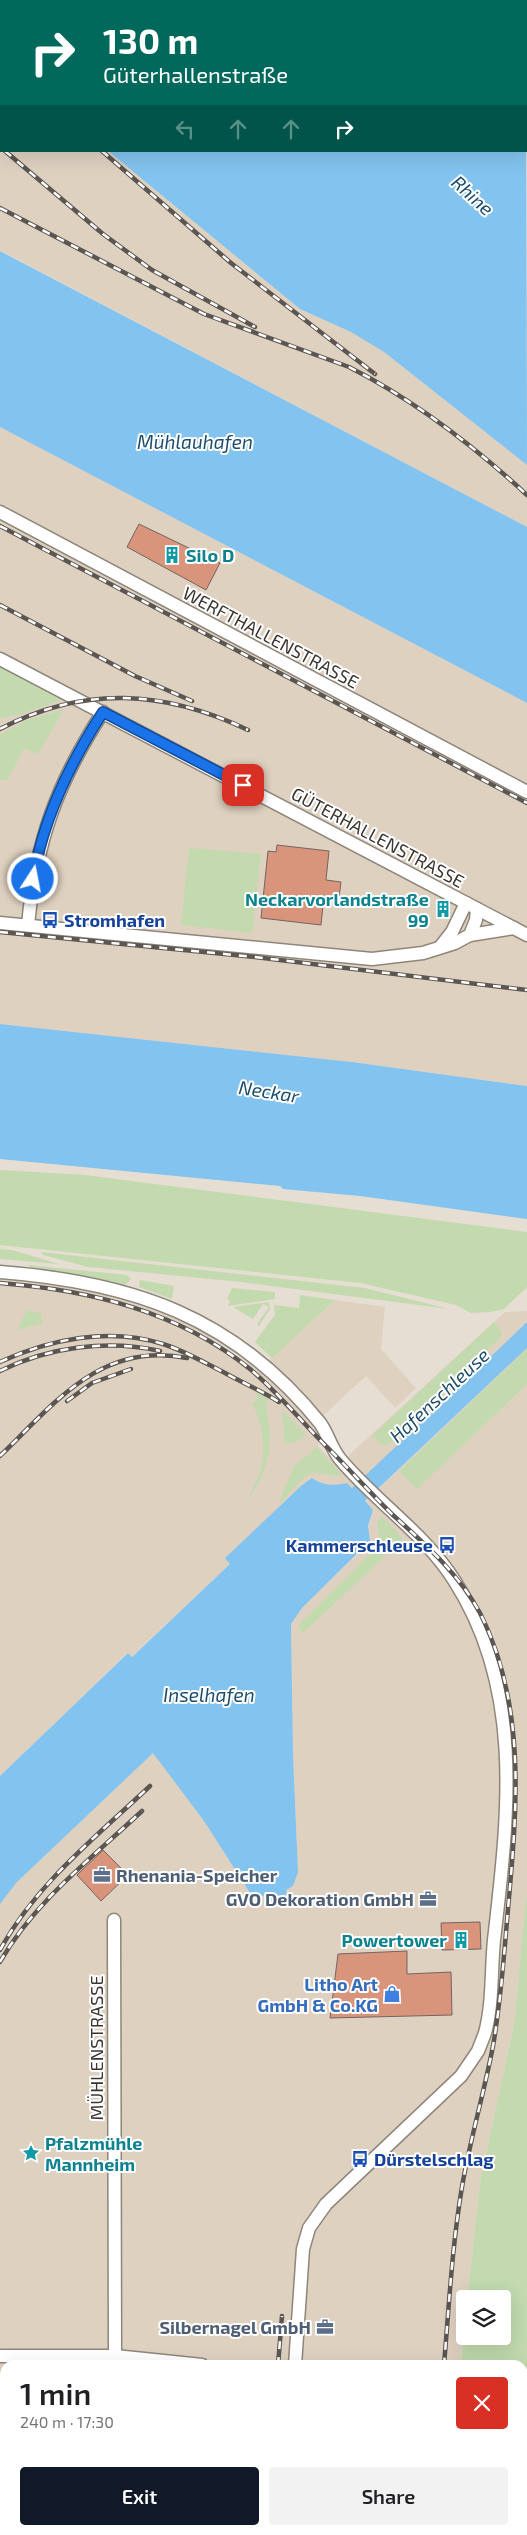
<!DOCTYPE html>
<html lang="en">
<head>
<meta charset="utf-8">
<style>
	:root { --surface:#fff; --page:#f2f2f2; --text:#202124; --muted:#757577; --accent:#111827 }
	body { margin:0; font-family:"Exo 2",sans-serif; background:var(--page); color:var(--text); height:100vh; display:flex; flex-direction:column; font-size:19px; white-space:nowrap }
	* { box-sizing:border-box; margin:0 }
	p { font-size:16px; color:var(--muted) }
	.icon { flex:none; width:28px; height:28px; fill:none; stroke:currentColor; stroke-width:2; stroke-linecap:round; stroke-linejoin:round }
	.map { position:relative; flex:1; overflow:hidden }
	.details { position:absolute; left:0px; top:2360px; width:528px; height:175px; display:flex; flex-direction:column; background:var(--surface); border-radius:15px 15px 0 0; box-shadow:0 5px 20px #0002 }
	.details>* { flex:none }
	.guide { position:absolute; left:0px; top:0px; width:528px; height:152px; box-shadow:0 5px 20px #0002; background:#00695c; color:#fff; overflow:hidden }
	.tools { position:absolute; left:456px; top:2290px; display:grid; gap:10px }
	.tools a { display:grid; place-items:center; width:55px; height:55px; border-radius:5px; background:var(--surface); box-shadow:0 5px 20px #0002; font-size:25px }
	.pin { position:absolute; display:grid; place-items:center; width:42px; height:42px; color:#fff; margin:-21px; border-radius:10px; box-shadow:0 2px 8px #0006 }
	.me { position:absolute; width:55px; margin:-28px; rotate:11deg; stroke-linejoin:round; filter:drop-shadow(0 0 4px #0008) }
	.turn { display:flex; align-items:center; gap:18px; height:105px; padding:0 20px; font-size:22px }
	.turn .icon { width:65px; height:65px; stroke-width:2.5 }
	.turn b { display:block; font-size:35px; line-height:42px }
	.lanes { display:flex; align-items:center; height:48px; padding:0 20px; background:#0003; justify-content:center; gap:25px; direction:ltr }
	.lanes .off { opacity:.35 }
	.round { display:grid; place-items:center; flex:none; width:52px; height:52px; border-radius:5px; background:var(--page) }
	.headline { display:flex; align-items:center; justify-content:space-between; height:85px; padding:0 20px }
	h1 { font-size:30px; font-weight:600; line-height:38px }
	.button { display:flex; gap:10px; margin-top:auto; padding:10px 20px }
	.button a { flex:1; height:58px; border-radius:5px; background:var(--accent); color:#fff; font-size:20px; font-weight:600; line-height:58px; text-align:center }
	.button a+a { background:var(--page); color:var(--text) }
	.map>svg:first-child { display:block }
</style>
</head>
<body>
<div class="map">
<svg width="527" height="2535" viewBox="0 0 527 2535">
	<rect width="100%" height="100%" fill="#e7ded3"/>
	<!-- built -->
	<g fill="#dfd1c0">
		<polygon points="0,47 1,151 108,151 300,309 351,332 384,352 527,465 527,527 0,250"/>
		<polygon points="0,427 527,703 527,1086 352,1062 0,1024"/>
		<polygon points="0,1280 54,1284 85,1289 166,1314 203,1332 258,1370 335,1300 385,1307 381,1349 416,1388 395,1408 366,1376 325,1414 318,1446 337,1466 505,1312 527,1311 527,1322 352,1488 347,1483 335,1486 320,1484 226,1558 230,1564 131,1657 127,1653 0,1776"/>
		<polygon points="527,1348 527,1890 514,2025 481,2177 467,2299 465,2299 461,2361 471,2365 5,2365 5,2530 522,2530 523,2386 527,2388 527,2535 0,2535 0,1904 17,1882 153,1752 204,1821 250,1893 265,1896 266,1906 286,1890 298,1872 293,1755 291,1624 302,1608 363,1549 373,1510 365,1502"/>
	</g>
	<!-- green -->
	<g fill="#c2daae">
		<polygon points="0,667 62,700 18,715 0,718"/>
		<polygon points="64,709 38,754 24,748 7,781 0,779 0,735 25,721"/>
		<polygon points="189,848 261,854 252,933 181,925"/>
		<polygon points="0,1170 85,1175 527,1232 527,1287 504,1309 490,1312 471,1313 456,1305 360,1283 0,1245"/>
		<polygon points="0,1249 12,1250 59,1264 0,1259"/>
		<polygon points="41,1252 365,1288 449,1309 241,1282 88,1267 43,1255"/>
		<polygon points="29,1265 127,1275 131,1279 125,1285 86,1276 29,1268"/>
		<polygon points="140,1280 174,1286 172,1299 139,1287"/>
		<polygon points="232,1288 275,1292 275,1299 228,1306 230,1300 227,1299"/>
		<polygon points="300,1295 335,1300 272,1358 255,1342 275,1315 274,1305 299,1308"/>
		<polygon points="269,1302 270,1309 259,1326 257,1324 269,1307 263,1304 253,1319 233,1307"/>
		<polygon points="27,1310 41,1313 42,1323 17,1330"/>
		<polygon points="494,1322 501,1331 502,1336 389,1444 383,1445 372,1436"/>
		<polygon points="527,1349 527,1384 417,1489 399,1471"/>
		<path d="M256,1391L268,1398C265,1407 268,1416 269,1425C272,1452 265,1481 246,1501C266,1472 269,1435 252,1404L258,1399Z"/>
		<polygon points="282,1410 306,1434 298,1441 285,1444"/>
		<path d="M317,1447L342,1475C333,1476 327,1475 318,1473C305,1471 292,1491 284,1500L279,1502L294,1466Z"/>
		<polygon points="382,1516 403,1539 302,1634 299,1625 378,1546 380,1538 377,1523"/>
		<polygon points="527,1890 527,2388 523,2386 522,2365 471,2365 461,2361 465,2322 465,2336 502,2336 502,2299 467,2299 481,2177 514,2025"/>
	</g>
	<!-- water -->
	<g fill="#83c3ef">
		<polygon points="0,0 434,0 435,1 1,1 1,48"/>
		<polygon points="526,76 527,465 384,352 351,332 300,309 108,151 526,151"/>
		<polygon points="0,251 527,527 527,703 0,427"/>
		<polygon points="0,1024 352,1062 527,1086 527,1219 360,1196 283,1189 280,1186 0,1159"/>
		<path d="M527,1322V1348L365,1501L373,1510L368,1526L370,1541L302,1608L291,1624L293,1755L298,1872L293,1886L286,1890L288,1897L266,1906L264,1896L250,1893L204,1821L153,1753L17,1882L0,1904V1776L128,1653L132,1657L230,1564L225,1558L301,1486L312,1478C324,1486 334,1486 347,1483L352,1488Z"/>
	</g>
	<!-- building -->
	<g fill="#d9957c" stroke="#726560">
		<polygon points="139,524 220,563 206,590 127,547"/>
		<polygon points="277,845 329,851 326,880 341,882 339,898 324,896 321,925 261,918 268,851 276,852"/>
		<polygon points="103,1850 128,1875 101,1901 77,1875"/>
		<polygon points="480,1922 481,1949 442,1950 441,1923"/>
		<polygon points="407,1951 407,1974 451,1972 452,2015 330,2018 338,1954"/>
	</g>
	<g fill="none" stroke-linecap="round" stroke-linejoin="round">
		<!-- minor casing -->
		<g stroke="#8e867b" stroke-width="15">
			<g id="minor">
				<polyline points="496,0 497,1"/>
				<polyline points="526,19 527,19"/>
				<polyline points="0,512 527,792"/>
				<polyline points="0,659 527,935"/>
				<polyline points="0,923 372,959 423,953 455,943 470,935 476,920 477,909"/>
				<path d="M28,925C36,841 57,783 103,712"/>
				<polyline points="470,935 514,928"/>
				<polyline points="441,946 452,932 466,903"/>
				<path d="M0,1272C131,1282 234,1316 320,1423C328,1434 331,1448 340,1459C375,1501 425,1534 454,1580C525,1690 508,1817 494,1940C491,1970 493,2003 485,2033L478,2051L461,2076L326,2204L309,2228L303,2249L295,2365"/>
				<polyline points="114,1920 115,2356"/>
				<polyline points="0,2356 115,2356 202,2365"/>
				<polyline points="277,2535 277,2530"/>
			</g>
		</g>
		<!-- minor -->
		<use href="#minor" stroke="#fff" stroke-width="12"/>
		<!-- rail casing -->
		<g stroke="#5b5651" stroke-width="4.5">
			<g id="rail">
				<polyline points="506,0 508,1"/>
				<polyline points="526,9 527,9"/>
				<polyline points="0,53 1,54"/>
				<polyline points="5,151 103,234 152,270 255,327"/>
				<polyline points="102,151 231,263 375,374"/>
				<path d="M0,208L204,314L349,367C414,400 474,446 527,495"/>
				<polyline points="0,526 527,803"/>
				<polyline points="0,605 135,676 192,701"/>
				<path d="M0,729C84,685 164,690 248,730"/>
				<polyline points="0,932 255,957 527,990"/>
				<path d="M0,1283C89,1290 178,1311 250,1369C280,1394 304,1425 332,1452C353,1473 373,1496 394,1516C426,1545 459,1574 480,1613C527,1706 517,1809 508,1909C504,1955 501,2001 493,2046C484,2093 470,2140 462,2187C452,2246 449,2306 444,2365"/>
				<path d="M0,1362C50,1339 109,1327 163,1344C185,1351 205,1363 225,1373C243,1383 262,1391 279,1402"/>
				<path d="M0,1371C48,1347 108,1339 160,1351"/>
				<polyline points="67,1401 92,1383 131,1369"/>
				<path d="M0,1456C55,1403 101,1341 187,1358"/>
				<path d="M0,1950C36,1884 97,1836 150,1786"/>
				<path d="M0,1962C34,1902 92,1858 142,1811"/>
				<polyline points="278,2365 282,2316"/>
				<polyline points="256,2535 256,2530"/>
				<polyline points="415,2535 416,2530"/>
				<polyline points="427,2535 428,2530"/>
			</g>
		</g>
		<!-- rail -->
		<use href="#rail" stroke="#fff" stroke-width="2.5" stroke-dasharray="8" stroke-linecap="butt"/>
	</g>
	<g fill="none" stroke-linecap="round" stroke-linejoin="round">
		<!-- route casing -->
		<g stroke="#114b97" stroke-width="12">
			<path id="route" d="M33,879C43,819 70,763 103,712L243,785"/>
		</g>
		<!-- route -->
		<use href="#route" stroke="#1a73e8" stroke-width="9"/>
	</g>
	<!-- icons -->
	<defs>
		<g id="building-bare" transform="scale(1.35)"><path d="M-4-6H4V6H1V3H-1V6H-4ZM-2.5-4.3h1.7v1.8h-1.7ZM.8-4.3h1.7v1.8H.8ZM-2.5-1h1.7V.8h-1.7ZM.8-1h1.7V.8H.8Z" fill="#0f9aa8" stroke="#fff" stroke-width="2.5" paint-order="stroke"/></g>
		<g id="bus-bare" transform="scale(1.35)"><path d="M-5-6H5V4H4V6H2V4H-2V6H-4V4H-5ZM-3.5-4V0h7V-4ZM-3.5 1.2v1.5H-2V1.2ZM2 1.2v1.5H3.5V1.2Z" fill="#1a4fb4" stroke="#fff" stroke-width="2.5" paint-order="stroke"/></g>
		<g id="office-bare" transform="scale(1.35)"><path d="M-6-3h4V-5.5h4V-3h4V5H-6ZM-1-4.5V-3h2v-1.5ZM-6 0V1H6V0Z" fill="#5c6f8a" stroke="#fff" stroke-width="2.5" paint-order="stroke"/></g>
		<g id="shop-bare" transform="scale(1.35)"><path d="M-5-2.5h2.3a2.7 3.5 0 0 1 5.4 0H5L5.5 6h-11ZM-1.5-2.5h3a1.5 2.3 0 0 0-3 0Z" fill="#3f7fe0" stroke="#fff" stroke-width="2.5" paint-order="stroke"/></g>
		<g id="sight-bare" transform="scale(1.35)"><path d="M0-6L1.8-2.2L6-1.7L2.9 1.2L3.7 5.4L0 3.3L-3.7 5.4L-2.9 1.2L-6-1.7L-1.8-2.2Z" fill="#0f9aa8" stroke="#fff" stroke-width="2.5" paint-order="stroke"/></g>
	</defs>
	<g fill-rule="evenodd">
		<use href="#building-bare" x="172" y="555"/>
		<use href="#building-bare" x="443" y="909"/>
		<use href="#bus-bare" x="50" y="920"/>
		<use href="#bus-bare" x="447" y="1545"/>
		<use href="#office-bare" x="102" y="1875"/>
		<use href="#office-bare" x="428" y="1899"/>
		<use href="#building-bare" x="461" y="1940"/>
		<use href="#shop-bare" x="392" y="1994"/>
		<use href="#sight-bare" x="31" y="2153"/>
		<use href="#bus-bare" x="360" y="2159"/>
		<use href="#office-bare" x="325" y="2327"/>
	</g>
	<g text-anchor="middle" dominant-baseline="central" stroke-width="4" stroke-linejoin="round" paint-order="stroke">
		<!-- culture labels -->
		<g font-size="18" font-weight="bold" fill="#0d838f" stroke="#fff" text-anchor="start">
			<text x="186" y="555">Silo D</text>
			<text x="429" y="899" text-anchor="end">Neckarvorlandstraße<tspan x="429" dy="21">99</tspan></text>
			<text x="447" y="1940" text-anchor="end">Powertower</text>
			<text x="45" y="2143">Pfalzmühle<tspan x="45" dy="21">Mannheim</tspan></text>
		</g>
		<!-- street labels -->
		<g font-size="18" fill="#3a3632" stroke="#fff">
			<text transform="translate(271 637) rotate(28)">WERFTHALLENSTRASSE</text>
			<text transform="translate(378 837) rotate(28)">GÜTERHALLENSTRASSE</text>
			<text transform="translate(96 2048) rotate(-90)">MÜHLENSTRASSE</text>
		</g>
		<!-- transit labels -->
		<g font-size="18" font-weight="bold" fill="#164399" stroke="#fff" text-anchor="start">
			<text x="64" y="920">Stromhafen</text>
			<text x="433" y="1545" text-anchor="end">Kammerschleuse</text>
			<text x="374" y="2159">Dürstelschlag</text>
		</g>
		<!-- service labels -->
		<g font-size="18" font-weight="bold" fill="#4e5e75" stroke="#fff" text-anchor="end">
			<text x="116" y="1875" text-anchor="start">Rhenania-Speicher</text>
			<text x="414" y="1899">GVO Dekoration GmbH</text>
			<text x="311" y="2327">Silbernagel GmbH</text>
		</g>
		<!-- shop labels -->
		<g font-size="18" font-weight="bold" fill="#366cbe" stroke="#fff" text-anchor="end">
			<text x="378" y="1984">Litho Art<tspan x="378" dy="21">GmbH &amp; Co.KG</tspan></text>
		</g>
		<!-- water labels -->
		<g font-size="19" font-style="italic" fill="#1d4d6b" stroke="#fff">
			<text transform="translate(473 195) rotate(42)">Rhine</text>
			<text x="195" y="441">Mühlauhafen</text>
			<text transform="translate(269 1091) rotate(9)">Neckar</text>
			<text transform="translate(439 1395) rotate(-43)">Hafenschleuse</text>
			<text x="209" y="1694">Inselhafen</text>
		</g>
	</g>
</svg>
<div class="tools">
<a><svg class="icon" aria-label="layers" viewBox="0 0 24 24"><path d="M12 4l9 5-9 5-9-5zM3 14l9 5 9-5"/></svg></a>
</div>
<div class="pin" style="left:243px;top:785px;background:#d93025"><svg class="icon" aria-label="arrive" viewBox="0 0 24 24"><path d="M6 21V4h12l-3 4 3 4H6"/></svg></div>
<svg class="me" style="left:33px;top:879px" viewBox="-20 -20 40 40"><circle r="17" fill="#1a73e8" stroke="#fff" stroke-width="3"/><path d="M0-11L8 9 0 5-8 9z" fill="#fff"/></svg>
<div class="guide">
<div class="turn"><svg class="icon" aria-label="right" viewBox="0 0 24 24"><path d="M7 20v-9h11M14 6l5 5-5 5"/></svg><div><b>130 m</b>Güterhallenstraße</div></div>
<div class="lanes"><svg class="icon off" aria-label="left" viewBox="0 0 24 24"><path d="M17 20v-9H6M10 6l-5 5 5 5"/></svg><svg class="icon off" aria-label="ahead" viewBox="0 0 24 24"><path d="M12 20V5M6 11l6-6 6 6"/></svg><svg class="icon off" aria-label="ahead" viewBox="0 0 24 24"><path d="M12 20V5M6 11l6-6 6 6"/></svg><svg class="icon" aria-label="right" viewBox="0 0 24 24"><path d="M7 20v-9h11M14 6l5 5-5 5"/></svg></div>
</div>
<section class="details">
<div class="headline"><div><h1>1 min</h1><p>240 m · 17:30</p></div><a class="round" style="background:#d93025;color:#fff"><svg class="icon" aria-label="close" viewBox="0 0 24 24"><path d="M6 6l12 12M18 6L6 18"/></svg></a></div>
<div class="button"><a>Exit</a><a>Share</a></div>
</section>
</div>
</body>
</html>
